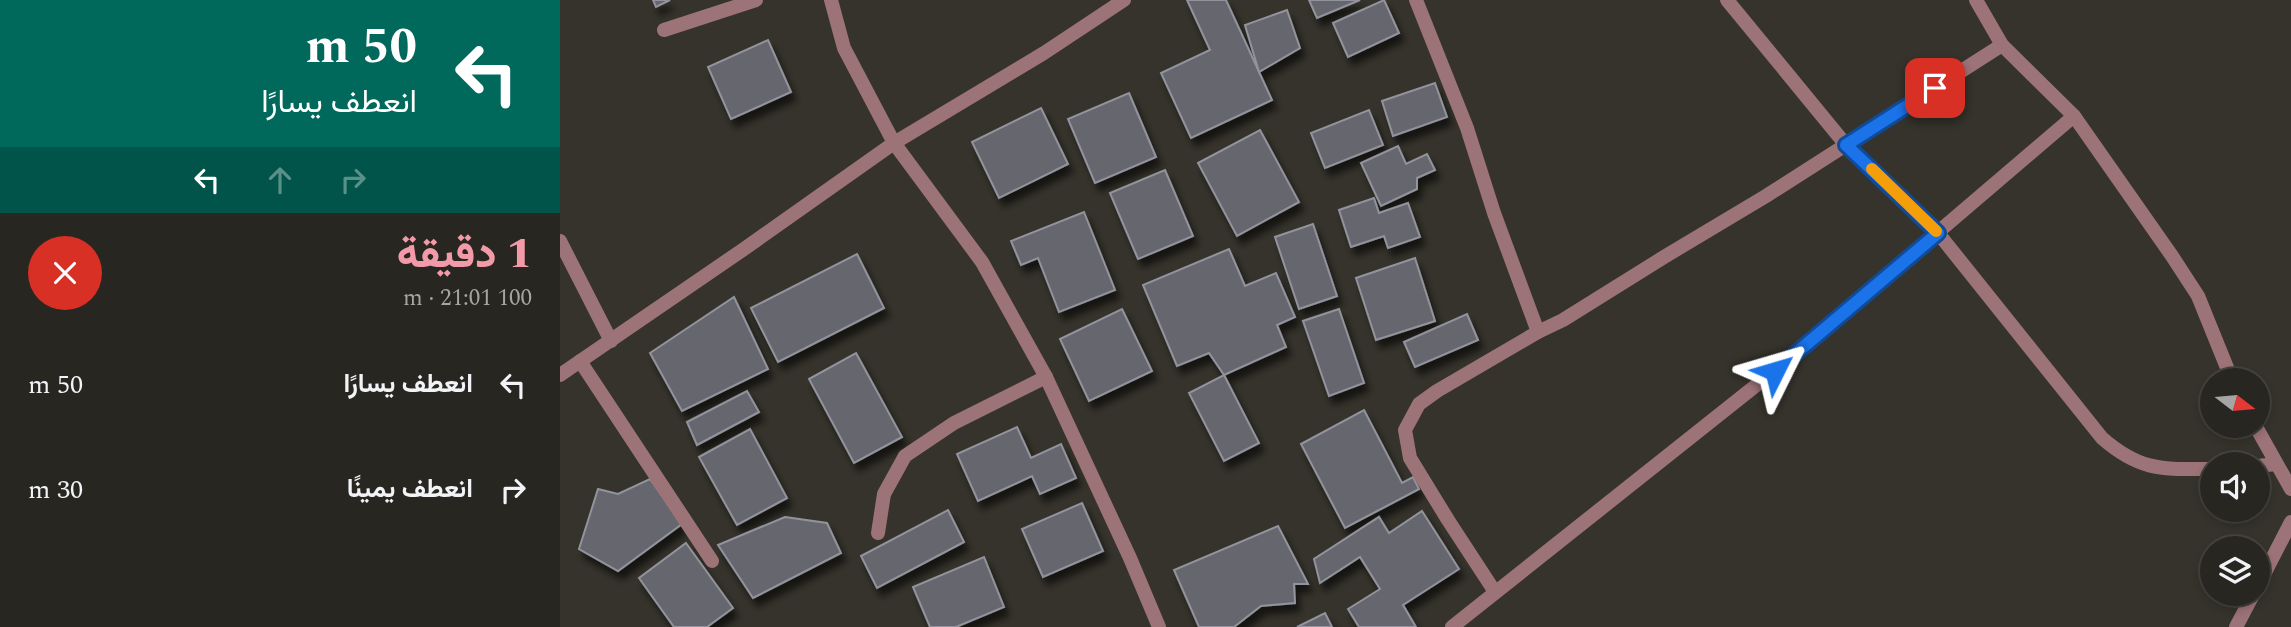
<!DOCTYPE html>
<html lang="ar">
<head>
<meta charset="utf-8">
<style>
	:root { --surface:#282620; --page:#34322d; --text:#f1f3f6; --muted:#a5a5a5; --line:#44433e; --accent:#f39aa8 }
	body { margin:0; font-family:Spectral,Vazirmatn,serif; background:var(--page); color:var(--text); direction:rtl; height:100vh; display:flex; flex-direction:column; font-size:26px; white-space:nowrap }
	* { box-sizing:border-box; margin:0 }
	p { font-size:23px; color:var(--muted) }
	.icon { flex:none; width:38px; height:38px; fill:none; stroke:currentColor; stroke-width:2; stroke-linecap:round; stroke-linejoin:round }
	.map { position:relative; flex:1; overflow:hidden; direction:ltr }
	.side { display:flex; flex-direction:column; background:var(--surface); width:560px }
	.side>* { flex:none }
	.top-card { background:#00695c; color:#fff; overflow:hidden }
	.needle { width:46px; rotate:106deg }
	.tools { position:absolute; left:1640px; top:368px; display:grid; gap:14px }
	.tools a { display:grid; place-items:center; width:70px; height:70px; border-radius:50%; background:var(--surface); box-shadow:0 4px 10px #0003,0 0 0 2px var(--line); font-size:35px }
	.pin { position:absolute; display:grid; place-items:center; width:60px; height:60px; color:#fff; margin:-30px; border-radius:14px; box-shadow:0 4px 10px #0006 }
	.me { position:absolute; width:77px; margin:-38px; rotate:50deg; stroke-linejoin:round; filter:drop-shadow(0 0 5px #0008) }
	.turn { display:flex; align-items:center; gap:24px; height:147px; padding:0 28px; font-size:32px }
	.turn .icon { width:91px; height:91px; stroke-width:2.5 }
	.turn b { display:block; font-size:49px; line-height:60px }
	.lanes { display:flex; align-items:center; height:66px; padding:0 28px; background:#0003; justify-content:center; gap:35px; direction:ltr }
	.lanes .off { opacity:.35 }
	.round { display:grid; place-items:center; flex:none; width:74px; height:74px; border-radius:37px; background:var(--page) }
	.head { display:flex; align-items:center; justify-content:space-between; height:119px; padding:0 28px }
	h1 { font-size:42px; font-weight:800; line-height:52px; color:var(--accent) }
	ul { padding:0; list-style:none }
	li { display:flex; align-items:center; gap:21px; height:105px; padding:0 28px }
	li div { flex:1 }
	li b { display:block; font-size:26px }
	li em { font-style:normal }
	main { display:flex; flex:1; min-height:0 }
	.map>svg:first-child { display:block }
</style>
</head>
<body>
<main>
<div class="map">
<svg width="1731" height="627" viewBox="0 0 1731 627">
	<defs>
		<filter id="shadow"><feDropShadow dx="4.5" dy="8" stdDeviation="3.5" flood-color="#0009"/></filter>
	</defs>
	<rect width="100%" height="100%" fill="#35332b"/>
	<!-- building -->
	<g fill="#65666e" stroke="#92939c" stroke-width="2" filter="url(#shadow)">
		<polygon points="93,0 110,0 96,7"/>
		<polygon points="627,0 666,0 712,100 631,138 601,73 650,50"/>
		<polygon points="749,0 800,0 757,18"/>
		<polygon points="824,0 839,33 788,57 773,23"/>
		<polygon points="727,10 740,48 699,72 685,25"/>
		<polygon points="208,40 231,92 171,119 148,67"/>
		<polygon points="875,83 887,117 833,136 822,101"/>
		<polygon points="569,93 596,157 535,183 508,119"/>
		<polygon points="481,108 508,164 439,198 412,142"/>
		<polygon points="809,110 823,145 765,168 751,133"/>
		<polygon points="700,130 739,202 677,236 638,163"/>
		<polygon points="838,146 846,164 867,154 875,170 857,178 857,189 821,206 801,163"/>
		<polygon points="605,170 633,236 578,259 550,193"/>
		<polygon points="814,198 819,213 848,203 860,237 828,248 824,236 791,247 779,210"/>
		<polygon points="524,212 555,290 499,312 478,258 461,265 451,241"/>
		<polygon points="753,224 777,296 739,309 715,237"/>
		<polygon points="669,249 685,286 716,273 735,317 717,325 726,347 664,375 649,353 617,366 583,285"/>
		<polygon points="297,254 324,308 218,362 191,308"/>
		<polygon points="855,258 875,321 816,340 796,278"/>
		<polygon points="174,297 208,369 122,411 90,353"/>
		<polygon points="562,309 592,371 529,401 500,339"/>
		<polygon points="779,309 804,383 769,396 743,321"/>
		<polygon points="907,314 918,340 855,367 844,342"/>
		<polygon points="296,353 342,437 294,463 249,379"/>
		<polygon points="664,375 699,443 664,461 629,393"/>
		<polygon points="187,391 199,412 137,445 127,422"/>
		<polygon points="804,410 842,483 853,477 859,489 785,528 741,444"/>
		<polygon points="457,427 471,458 501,444 516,478 480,494 472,476 418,501 397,454"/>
		<polygon points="190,429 227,498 177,525 139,457"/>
		<polygon points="90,479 122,524 58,571 19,549 38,489 58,494"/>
		<polygon points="522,503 543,551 483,577 462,529"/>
		<polygon points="388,510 404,542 317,588 301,556"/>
		<polygon points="862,511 899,569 843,605 856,627 799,627 788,609 820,589 800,557 760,583 754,559 819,517 829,533"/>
		<polygon points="225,517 267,523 281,553 193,598 158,545"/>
		<polygon points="718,526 748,584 734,584 735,603 701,606 674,627 639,627 614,570"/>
		<polygon points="126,543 173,608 147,627 114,627 79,578"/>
		<polygon points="424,557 444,607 396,627 370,627 353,587"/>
		<polygon points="765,613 772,627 737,627"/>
	</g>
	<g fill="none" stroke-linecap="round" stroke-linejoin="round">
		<!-- lane -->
		<polyline stroke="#9c7377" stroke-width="14" points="318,533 324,494 345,456 394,423 486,377"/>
		<!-- street -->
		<g stroke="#9c7377" stroke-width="14">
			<polyline points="271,0 284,48 334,143 422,262 486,377 570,558 599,627"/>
			<polyline points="856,0 907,128 934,213 978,332"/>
			<path d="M1167,0L1286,145L1378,233L1542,438C1581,472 1603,469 1652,469"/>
			<polyline points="1416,0 1442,45 1514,116 1612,256 1638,296 1672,380"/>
			<polyline points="104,30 196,0"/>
			<polyline points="0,241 51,341"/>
			<polyline points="20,361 152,561"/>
			<polyline points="0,375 184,249 334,143 484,53 564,0"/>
			<polyline points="1695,425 1731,489"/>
			<polyline points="1698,466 1716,464"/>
			<polyline points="1698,586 1731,522"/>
			<polyline points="935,592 888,520 850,458 845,430 859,404 877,391 978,332 1003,320 1104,257 1206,196 1442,45"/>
			<polyline points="892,627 1233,356 1514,116"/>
			<polyline points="1676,627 1694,593"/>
		</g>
	</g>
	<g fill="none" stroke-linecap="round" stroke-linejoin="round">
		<!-- route casing -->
		<g stroke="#114b97" stroke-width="18">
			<polyline id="route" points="1215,371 1378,233 1286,145 1375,88"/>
		</g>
		<!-- route -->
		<use href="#route" stroke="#1a73e8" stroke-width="12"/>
		<!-- slow -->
		<polyline stroke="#f59e0b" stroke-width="12" points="1312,169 1376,231"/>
	</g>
</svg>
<div class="tools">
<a><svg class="needle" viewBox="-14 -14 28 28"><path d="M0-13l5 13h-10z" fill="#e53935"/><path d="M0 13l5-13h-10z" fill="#a5a5a5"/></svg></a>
<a><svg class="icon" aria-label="sound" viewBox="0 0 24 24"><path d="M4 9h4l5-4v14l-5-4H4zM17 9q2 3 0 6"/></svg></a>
<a><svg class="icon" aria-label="layers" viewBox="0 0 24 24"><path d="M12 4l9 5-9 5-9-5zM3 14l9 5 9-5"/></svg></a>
</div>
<div class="pin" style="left:1375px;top:88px;background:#d93025"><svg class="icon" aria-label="arrive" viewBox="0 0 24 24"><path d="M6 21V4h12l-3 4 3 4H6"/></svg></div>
<svg class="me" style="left:1215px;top:371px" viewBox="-20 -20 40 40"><path d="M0-17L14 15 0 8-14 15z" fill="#1a73e8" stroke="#fff" stroke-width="4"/></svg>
</div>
<section class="side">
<div class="top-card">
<div class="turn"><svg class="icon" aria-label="left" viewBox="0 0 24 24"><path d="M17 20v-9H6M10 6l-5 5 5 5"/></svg><div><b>50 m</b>انعطف يسارًا</div></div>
<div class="lanes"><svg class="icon" aria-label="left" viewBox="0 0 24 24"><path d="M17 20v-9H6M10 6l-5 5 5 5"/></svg><svg class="icon off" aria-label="ahead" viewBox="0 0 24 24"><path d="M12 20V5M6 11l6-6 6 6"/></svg><svg class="icon off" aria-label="right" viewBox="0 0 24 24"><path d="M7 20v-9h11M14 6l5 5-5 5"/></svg></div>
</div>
<div class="head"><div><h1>1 دقيقة</h1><p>100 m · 21:01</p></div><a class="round" style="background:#d93025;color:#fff"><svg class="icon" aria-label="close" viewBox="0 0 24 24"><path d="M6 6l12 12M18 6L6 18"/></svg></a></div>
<ul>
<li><svg class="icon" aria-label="left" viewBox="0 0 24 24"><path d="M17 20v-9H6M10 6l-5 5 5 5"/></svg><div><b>انعطف يسارًا</b></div><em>50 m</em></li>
<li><svg class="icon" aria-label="right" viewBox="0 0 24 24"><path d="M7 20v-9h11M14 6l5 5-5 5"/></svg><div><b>انعطف يمينًا</b></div><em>30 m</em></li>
</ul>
</section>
</main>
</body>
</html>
